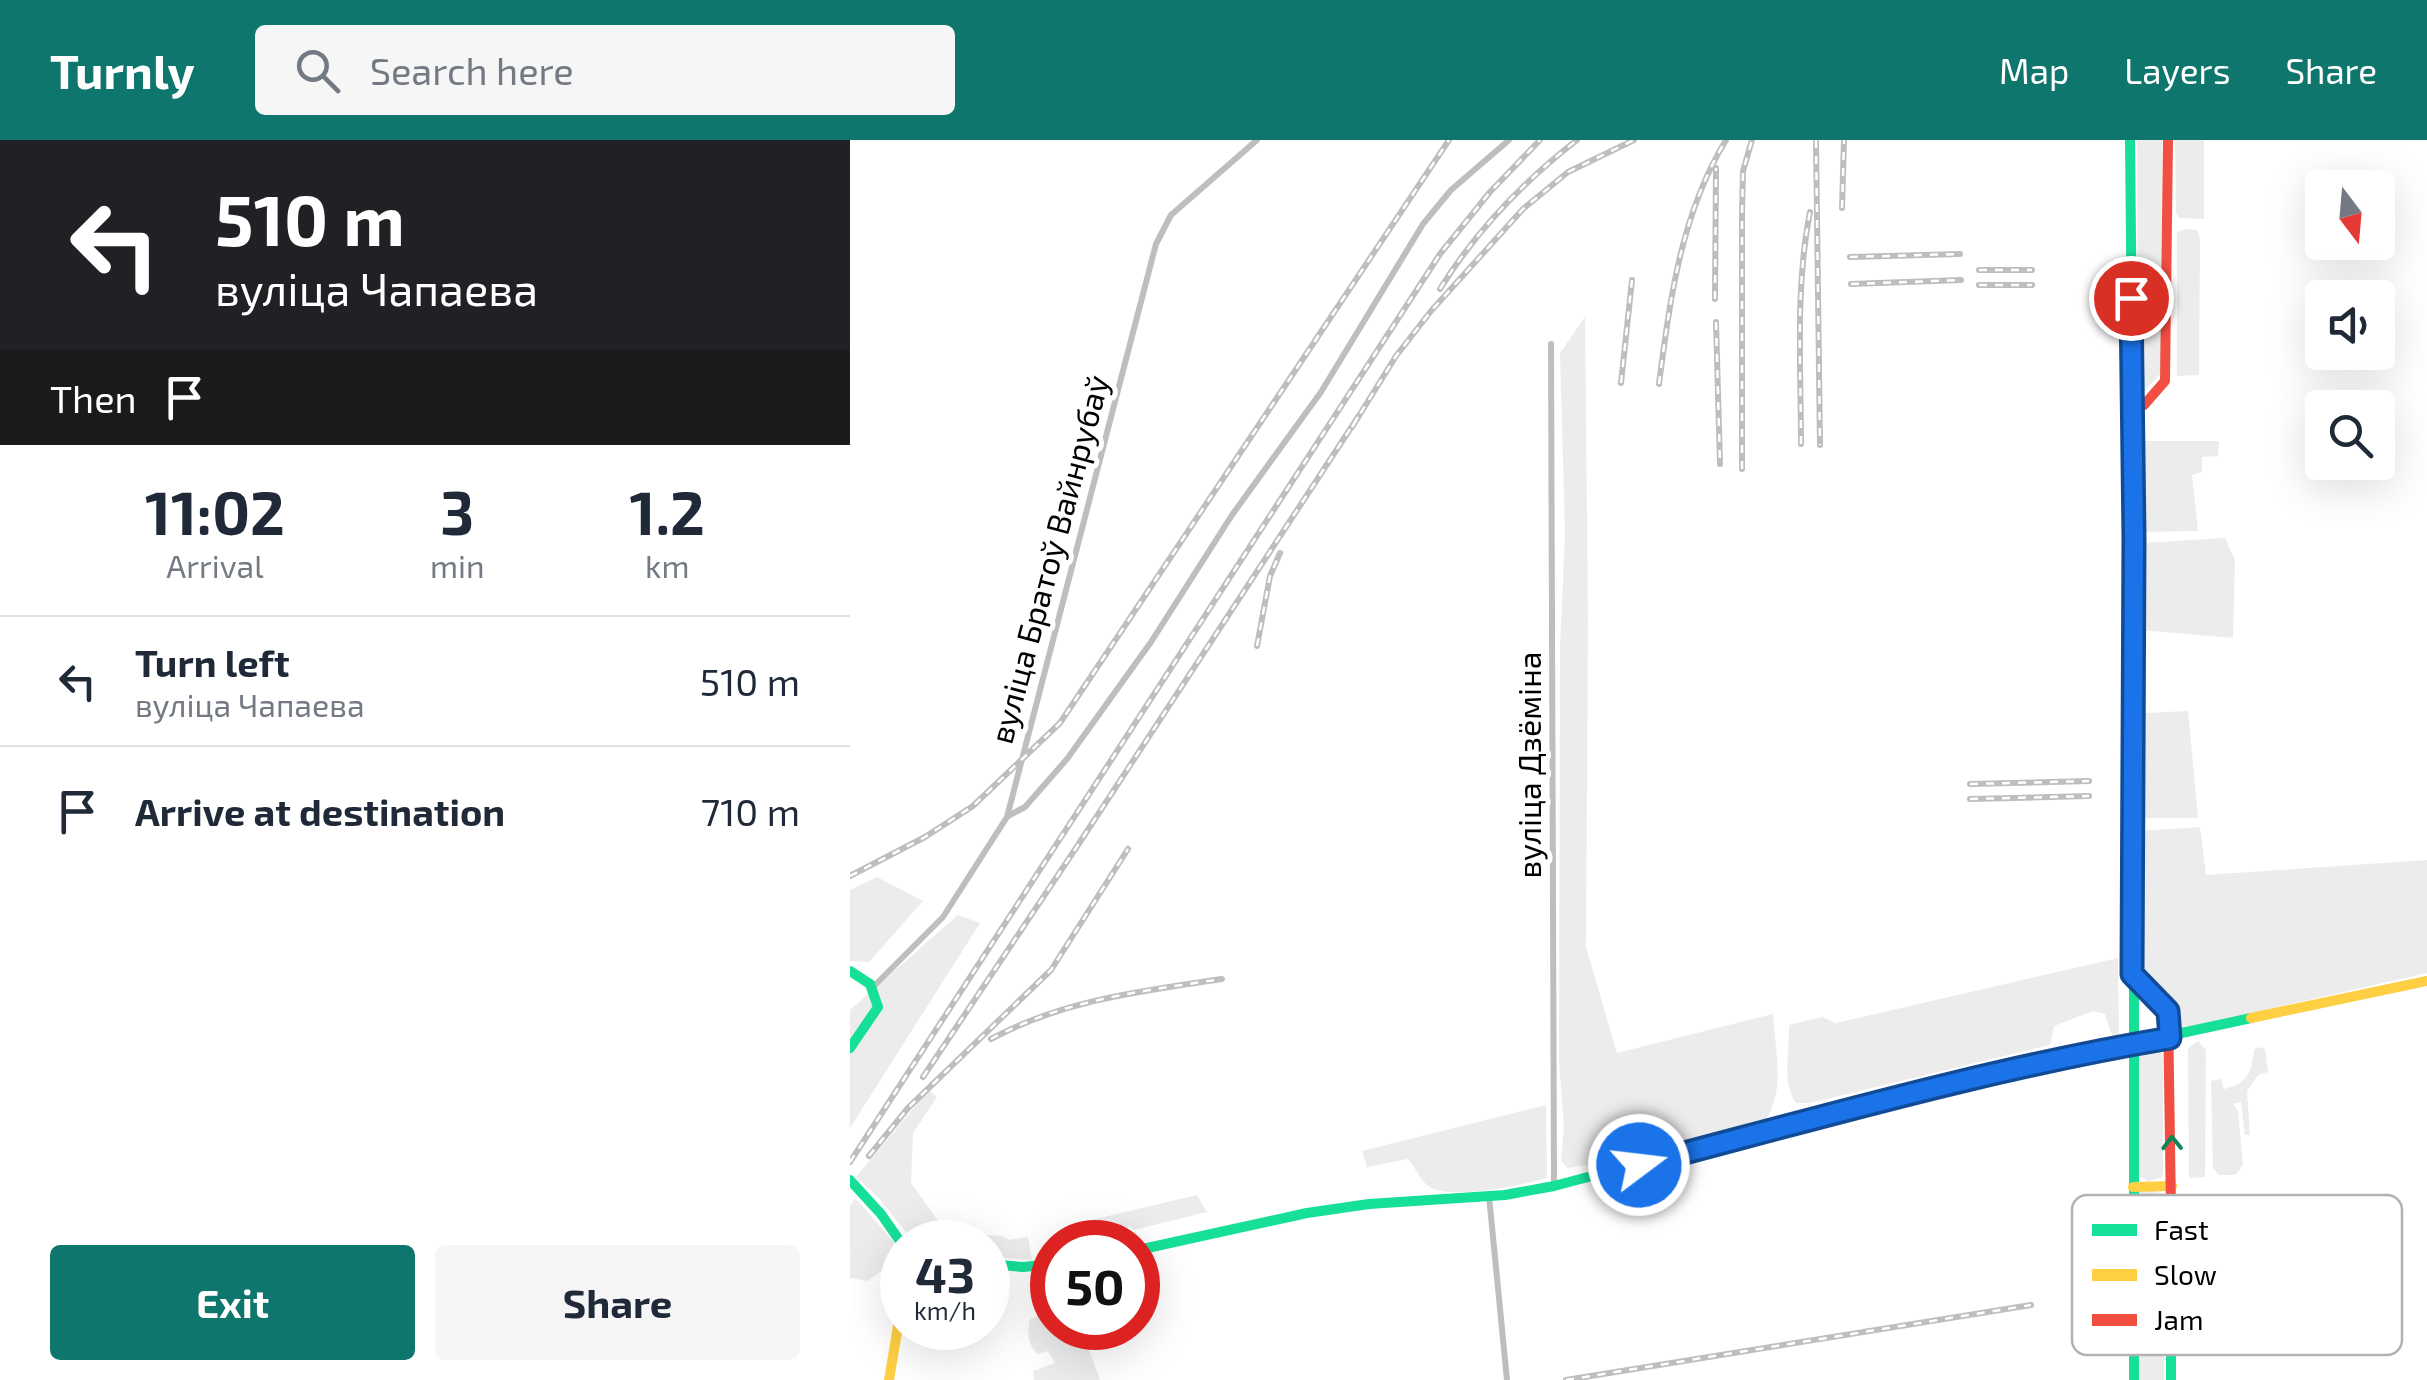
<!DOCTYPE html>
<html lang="en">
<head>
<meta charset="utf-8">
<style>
	:root { --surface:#fff; --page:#f6f6f7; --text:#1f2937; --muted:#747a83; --line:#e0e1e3; --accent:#0f766e }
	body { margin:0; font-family:"Exo 2",sans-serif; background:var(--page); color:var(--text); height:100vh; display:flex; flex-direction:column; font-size:38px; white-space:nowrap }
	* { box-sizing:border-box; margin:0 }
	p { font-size:32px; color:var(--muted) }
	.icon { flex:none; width:55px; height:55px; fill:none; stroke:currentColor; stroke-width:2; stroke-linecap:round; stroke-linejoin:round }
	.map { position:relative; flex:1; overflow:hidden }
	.side { display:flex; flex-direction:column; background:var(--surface); width:850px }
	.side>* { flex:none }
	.guide { background:#202124; color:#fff; overflow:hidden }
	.needle { width:65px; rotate:164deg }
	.fabs { position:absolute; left:1455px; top:30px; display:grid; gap:20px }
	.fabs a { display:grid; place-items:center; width:90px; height:90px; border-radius:10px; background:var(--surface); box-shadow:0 10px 40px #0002; font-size:50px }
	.speed { position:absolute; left:30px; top:1080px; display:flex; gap:20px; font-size:50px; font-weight:700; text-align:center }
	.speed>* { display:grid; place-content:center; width:130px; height:130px; border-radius:50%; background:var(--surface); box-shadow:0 10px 40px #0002; line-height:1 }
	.speed small { font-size:25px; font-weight:400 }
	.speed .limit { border:15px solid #d22; background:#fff; color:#111 }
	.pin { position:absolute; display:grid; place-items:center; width:85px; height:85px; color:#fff; margin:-42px; border:5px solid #fff; border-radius:50%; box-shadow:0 2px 10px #0007 }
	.me { position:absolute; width:110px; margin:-55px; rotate:75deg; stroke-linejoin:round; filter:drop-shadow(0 0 8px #0008) }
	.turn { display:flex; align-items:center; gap:35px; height:210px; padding:0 50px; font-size:45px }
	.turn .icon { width:130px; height:130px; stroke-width:2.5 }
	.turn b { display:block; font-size:70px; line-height:85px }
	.then { display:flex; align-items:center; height:95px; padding:0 50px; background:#0003; gap:20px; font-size:38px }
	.eta { display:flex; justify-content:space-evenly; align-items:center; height:170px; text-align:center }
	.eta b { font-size:60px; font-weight:700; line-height:70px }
	.button { display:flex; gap:20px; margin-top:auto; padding:20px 50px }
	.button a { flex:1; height:115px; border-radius:10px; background:var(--accent); color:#fff; font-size:40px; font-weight:700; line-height:115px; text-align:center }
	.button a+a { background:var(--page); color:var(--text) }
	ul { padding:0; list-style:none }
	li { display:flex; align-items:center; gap:30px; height:130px; padding:0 50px; border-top:2px solid var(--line) }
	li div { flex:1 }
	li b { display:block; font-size:38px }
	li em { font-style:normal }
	header { display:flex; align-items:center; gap:60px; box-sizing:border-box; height:140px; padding:0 50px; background:var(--accent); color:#fff }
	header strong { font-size:48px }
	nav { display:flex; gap:55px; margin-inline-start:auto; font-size:35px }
	.search { width:700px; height:90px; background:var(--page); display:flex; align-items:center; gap:25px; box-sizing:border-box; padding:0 35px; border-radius:10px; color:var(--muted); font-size:38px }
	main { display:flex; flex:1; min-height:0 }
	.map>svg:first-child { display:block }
</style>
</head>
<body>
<header>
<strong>Turnly</strong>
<div class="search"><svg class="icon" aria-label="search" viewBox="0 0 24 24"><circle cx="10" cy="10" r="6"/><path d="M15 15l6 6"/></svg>Search here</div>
<nav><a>Map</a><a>Layers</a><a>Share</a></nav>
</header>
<main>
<section class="side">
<div class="guide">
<div class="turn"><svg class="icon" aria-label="left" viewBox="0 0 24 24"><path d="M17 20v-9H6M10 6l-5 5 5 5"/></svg><div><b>510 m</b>вуліца Чапаева</div></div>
<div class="then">Then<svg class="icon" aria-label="arrive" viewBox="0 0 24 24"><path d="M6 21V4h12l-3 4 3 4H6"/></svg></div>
</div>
<div class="eta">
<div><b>11:02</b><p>Arrival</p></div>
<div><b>3</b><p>min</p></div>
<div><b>1.2</b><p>km</p></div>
</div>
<ul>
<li><svg class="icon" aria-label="left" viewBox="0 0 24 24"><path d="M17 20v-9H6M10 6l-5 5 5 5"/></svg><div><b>Turn left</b><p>вуліца Чапаева</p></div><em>510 m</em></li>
<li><svg class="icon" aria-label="arrive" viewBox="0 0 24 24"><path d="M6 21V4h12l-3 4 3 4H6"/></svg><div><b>Arrive at destination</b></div><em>710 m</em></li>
</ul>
<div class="button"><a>Exit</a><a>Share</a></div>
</section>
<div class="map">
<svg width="1577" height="1240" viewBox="0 0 1577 1240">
	<rect width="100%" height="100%" fill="#fff"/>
	<!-- green -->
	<g fill="#ececec">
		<polygon points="1287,0 1312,0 1311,233 1291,255 1288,253"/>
		<polygon points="1325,0 1354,0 1354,79 1329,78 1326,73"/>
		<polygon points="1336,89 1347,90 1350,99 1349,235 1327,236 1327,92"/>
		<path d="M735,177L738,480L736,807L767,913L923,874C925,910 936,950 915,981L760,1021L718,1028L711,1021L714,987L709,920L710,509L715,393L710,213Z"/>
		<polygon points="1291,301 1369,301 1368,316 1352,317 1352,332 1342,335 1348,391 1290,392"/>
		<polygon points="1375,398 1385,420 1383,498 1289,490 1292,403"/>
		<polygon points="1338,571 1348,678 1293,678 1290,578 1295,573"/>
		<polygon points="1350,687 1356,735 1577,720 1577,833 1330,889 1326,883 1326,870 1289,832 1289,691"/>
		<polygon points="27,737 73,761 19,822 0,821 0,750"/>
		<polygon points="108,775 130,783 0,988 0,870"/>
		<path d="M1268,818L1269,896H1262L1255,874L1243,871L1204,886L1200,905L960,963H946C931,941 940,911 939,885L972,877L986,883Z"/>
		<polygon points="1348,901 1356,910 1355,1037 1339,1038 1338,908"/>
		<polygon points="1302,907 1311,911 1313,918 1313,1034 1311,1038 1298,1041 1288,1036 1287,914 1290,909"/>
		<path d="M1408,907L1415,909L1418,932L1408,935L1397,951L1400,995H1395L1391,962L1383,964L1388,971L1393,1025L1385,1035H1369L1363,1028L1361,941L1371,939L1374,949C1397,944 1402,932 1404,910Z"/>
		<polygon points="79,950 87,957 63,993 61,1043 96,1092 152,1096 159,1100 178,1097 182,1120 138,1117 138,1102 64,1102 27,1056 6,1037"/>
		<path d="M696,965L697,1038C673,1045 597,1062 577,1045C570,1039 565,1027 558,1019L517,1027L512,1011Z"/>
		<polygon points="1304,1049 1313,1056 1314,1070 1314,1240 1288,1240 1287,1055 1289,1051"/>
		<polygon points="347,1055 357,1072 284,1090 279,1086 276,1093 240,1101 236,1092 237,1081"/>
		<polygon points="5,1058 44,1102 38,1126 18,1141 0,1138 0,1066"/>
		<path d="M189,1176L202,1178V1188H231L250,1240H184L183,1231L205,1223L198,1211L188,1214C177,1204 177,1193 180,1179Z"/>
	</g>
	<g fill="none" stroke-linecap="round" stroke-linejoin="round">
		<!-- street -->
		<g stroke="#bebebe" stroke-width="6">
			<polyline points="701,204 704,1046"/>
			<polyline points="158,676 175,667 217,619 301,502 382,375 471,252 573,84 601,50 659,0"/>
			<polyline points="23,847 93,777 157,677 306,104 321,75 407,0"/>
			<polyline points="639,1056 657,1240"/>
		</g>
		<!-- fast -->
		<g stroke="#16e098" stroke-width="10">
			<polyline points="1280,0 1284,397 1284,1240"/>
			<polyline points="0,831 20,844 28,867 0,908"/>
			<polyline points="0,1040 31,1074 52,1104"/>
			<polyline points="1321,1070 1321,1240"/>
			<polyline points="288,1110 457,1073 519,1064 655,1055 704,1046 912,991 1234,914 1401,878"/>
			<polyline points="138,1124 173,1127 202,1124"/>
		</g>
		<!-- slow -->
		<g stroke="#ffcf43" stroke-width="10">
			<polyline points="1401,878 1577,841"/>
			<polyline points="1283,1047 1322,1046"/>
			<polyline points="39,1240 52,1162"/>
		</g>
		<!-- jam -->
		<g stroke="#f24e42" stroke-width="10">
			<polyline points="1282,271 1294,265 1315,241 1318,0"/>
			<polyline points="1282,834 1318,871 1321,1070"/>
		</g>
		<!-- rail casing -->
		<g stroke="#bebebe" stroke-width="6">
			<g id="rail">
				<polyline points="966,0 970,305"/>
				<polyline points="992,68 994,0"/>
				<polyline points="1000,117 1110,114"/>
				<polyline points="1129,130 1182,130"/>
				<polyline points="1001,144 1111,140"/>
				<polyline points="1129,145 1182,145"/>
				<path d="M590,149C626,91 673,42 727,0"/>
				<polyline points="865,159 866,28"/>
				<polyline points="866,182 870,324"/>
				<polyline points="771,243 782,140"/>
				<path d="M809,244C820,159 831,74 876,0"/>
				<polyline points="502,287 546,216 581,171 673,69 718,32 784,0"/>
				<path d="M951,304C951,227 945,148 960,72"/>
				<polyline points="892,329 892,74 893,31 902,0"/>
				<polyline points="407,506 420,436 430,413"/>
				<polyline points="1120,644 1239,641"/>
				<polyline points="1120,659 1239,656"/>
				<polyline points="0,736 75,697 123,666 210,583 599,0"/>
				<path d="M141,899C213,860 292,851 372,839"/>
				<polyline points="73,937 226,708 508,277"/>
				<polyline points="19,1016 58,968 201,830 278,709"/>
				<polyline points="0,1022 590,114 640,52 690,0"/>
				<polyline points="716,1240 1181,1165"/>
			</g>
		</g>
		<!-- rail -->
		<use href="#rail" stroke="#fff" stroke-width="2.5" stroke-dasharray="8" stroke-linecap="butt"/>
	</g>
	<!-- one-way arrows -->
	<defs><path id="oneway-chevron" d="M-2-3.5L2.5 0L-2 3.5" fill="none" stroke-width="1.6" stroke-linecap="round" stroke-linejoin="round" transform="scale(2.5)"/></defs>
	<use stroke="#0d865b" href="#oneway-chevron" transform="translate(1322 1003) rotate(-91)"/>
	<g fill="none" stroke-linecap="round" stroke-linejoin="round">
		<!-- route casing -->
		<g stroke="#114b97" stroke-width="25">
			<path id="route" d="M789,1025C965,979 1141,928 1320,898L1318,871L1282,834L1284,397L1281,158"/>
		</g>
		<!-- route -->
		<use href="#route" stroke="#1a73e8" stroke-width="18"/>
	</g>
	<g text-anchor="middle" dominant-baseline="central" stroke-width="10" stroke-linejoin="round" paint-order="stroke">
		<!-- street labels -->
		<g font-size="32" fill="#000" stroke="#fff">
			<text transform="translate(198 419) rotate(-75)">вуліца Братоў Вайнрубаў</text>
			<text transform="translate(678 625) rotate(-90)">вуліца Дзёміна</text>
		</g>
	</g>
	<!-- legend -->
	<rect x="1222" y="1055" width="330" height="160" rx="15" fill="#fff" stroke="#b2b2b2" stroke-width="2.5"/>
	<rect x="1242" y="1084" width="45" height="12" fill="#16e098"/>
	<rect x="1242" y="1129" width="45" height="12" fill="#ffcf43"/>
	<rect x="1242" y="1174" width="45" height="12" fill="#f24e42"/>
	<g font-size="28" fill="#000">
		<text x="1304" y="1100">Fast</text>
		<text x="1304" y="1145">Slow</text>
		<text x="1304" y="1190">Jam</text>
	</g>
</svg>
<div class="fabs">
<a><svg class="needle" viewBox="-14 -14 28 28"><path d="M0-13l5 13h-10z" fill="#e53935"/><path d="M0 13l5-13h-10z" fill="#747a83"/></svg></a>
<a><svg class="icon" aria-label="sound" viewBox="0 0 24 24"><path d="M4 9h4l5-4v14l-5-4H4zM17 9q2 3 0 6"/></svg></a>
<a><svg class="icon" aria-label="search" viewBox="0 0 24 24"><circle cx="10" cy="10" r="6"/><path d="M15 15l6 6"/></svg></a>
</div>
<div class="speed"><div>43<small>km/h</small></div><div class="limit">50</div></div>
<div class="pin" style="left:1281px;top:158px;background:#d93025"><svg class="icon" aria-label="arrive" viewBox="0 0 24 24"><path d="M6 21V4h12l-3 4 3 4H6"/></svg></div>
<svg class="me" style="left:789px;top:1025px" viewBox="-20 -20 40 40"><circle r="17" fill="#1a73e8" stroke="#fff" stroke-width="3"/><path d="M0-11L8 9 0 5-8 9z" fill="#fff"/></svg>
</div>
</main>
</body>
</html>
